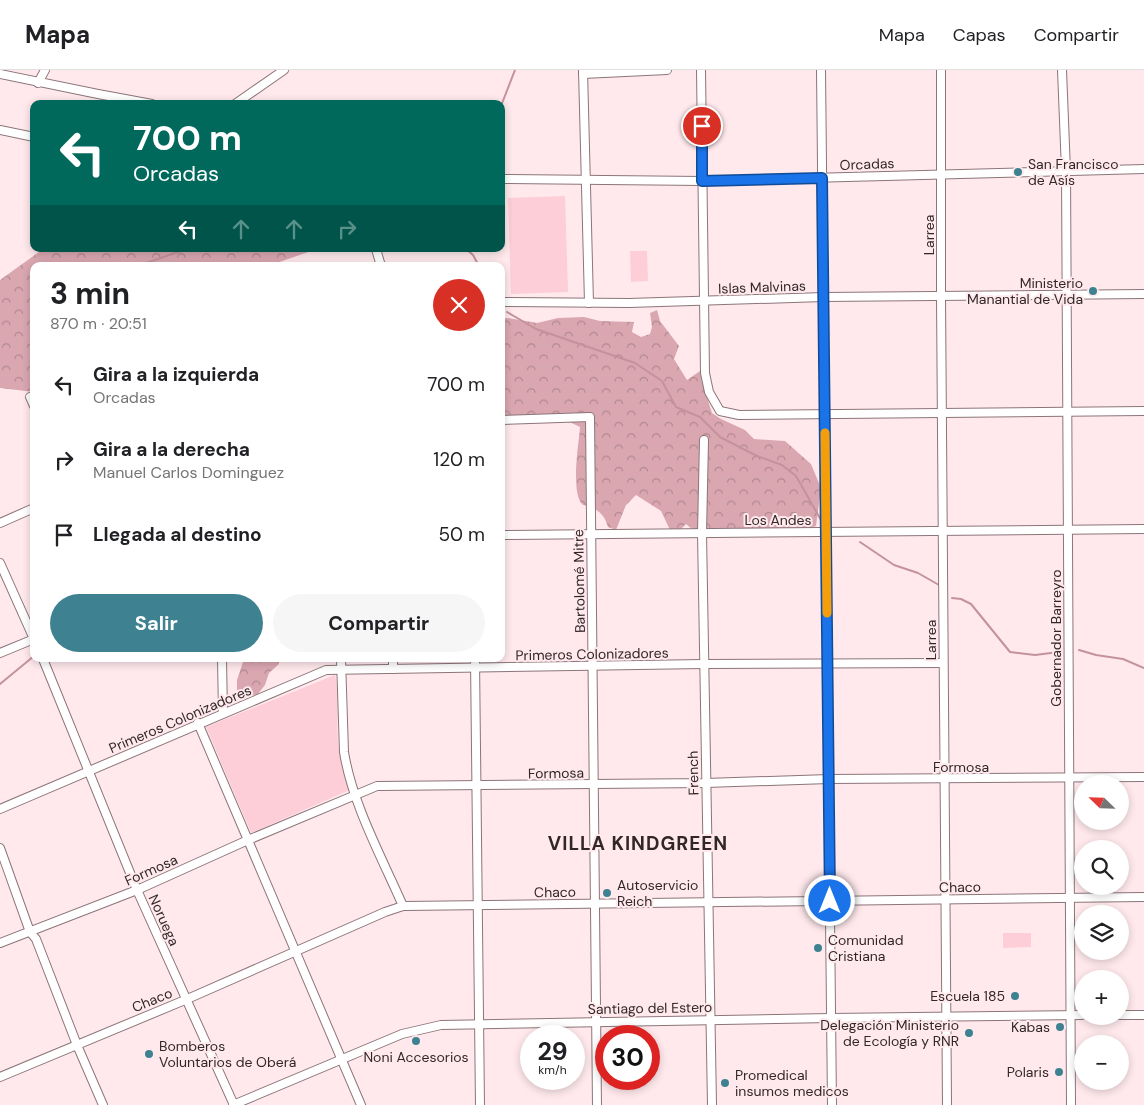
<!DOCTYPE html>
<html lang="es">
<head>
<meta charset="utf-8">
<style>
	:root { --surface:#fff; --page:#f6f6f6; --text:#202124; --muted:#757577; --line:#e0e0e0; --accent:#3e8291 }
	body { margin:0; font-family:"DM Sans",sans-serif; background:var(--page); color:var(--text); height:100vh; display:flex; flex-direction:column; font-size:19px; white-space:nowrap }
	* { box-sizing:border-box; margin:0 }
	p { font-size:16px; color:var(--muted) }
	.icon { flex:none; width:28px; height:28px; fill:none; stroke:currentColor; stroke-width:2; stroke-linecap:round; stroke-linejoin:round }
	.map { position:relative; flex:1; overflow:hidden }
	.sheet { position:absolute; left:30px; top:192px; width:475px; height:400px; display:flex; flex-direction:column; background:var(--surface); border-radius:10px; box-shadow:0 2px 8px #0003 }
	.sheet>* { flex:none }
	.top-card { position:absolute; left:30px; top:30px; width:475px; height:152px; border-radius:10px; box-shadow:0 2px 8px #0003; background:#00695c; color:#fff; overflow:hidden }
	.needle { width:32px; rotate:293deg }
	.buttons { position:absolute; left:1074px; top:705px; display:grid; gap:10px }
	.buttons a { display:grid; place-items:center; width:55px; height:55px; border-radius:50%; background:var(--surface); box-shadow:0 2px 8px #0003; font-size:25px }
	.speed { position:absolute; left:520px; top:955px; display:flex; gap:10px; font-size:25px; font-weight:700; text-align:center }
	.speed>* { display:grid; place-content:center; width:65px; height:65px; border-radius:50%; background:var(--surface); box-shadow:0 2px 8px #0003; line-height:1 }
	.speed small { font-size:12px; font-weight:400 }
	.speed .limit { border:8px solid #d22; background:#fff; color:#111 }
	.pin { position:absolute; display:grid; place-items:center; width:42px; height:42px; color:#fff; margin:-21px; border:2px solid #fff; border-radius:50%; box-shadow:0 1px 5px #0007 }
	.me { position:absolute; width:55px; margin:-28px; rotate:0deg; stroke-linejoin:round; filter:drop-shadow(0 0 4px #0008) }
	.turn { display:flex; align-items:center; gap:18px; height:105px; padding:0 20px; font-size:22px }
	.turn .icon { width:65px; height:65px; stroke-width:2.5 }
	.turn b { display:block; font-size:35px; line-height:42px }
	.lanes { display:flex; align-items:center; height:48px; padding:0 20px; background:#0003; justify-content:center; gap:25px; direction:ltr }
	.lanes .off { opacity:.35 }
	.round { display:grid; place-items:center; flex:none; width:52px; height:52px; border-radius:26px; background:var(--page) }
	.headline { display:flex; align-items:center; justify-content:space-between; height:85px; padding:0 20px }
	h1 { font-size:30px; font-weight:700; line-height:38px }
	.primary-button { display:flex; gap:10px; margin-top:auto; padding:10px 20px }
	.primary-button a { flex:1; height:58px; border-radius:30px; background:var(--accent); color:#fff; font-size:20px; font-weight:700; line-height:58px; text-align:center }
	.primary-button a+a { background:var(--page); color:var(--text) }
	ul { padding:0; list-style:none }
	li { display:flex; align-items:center; gap:15px; height:75px; padding:0 20px }
	li div { flex:1 }
	li b { display:block; font-size:19px }
	li em { font-style:normal }
	header { display:flex; align-items:center; gap:30px; box-sizing:border-box; height:70px; padding:0 25px; background:var(--surface); border-bottom:1px solid var(--line) }
	header strong { font-size:24px }
	nav { display:flex; gap:28px; margin-inline-start:auto; font-size:18px }
	.map>svg:first-child { display:block }
</style>
</head>
<body>
<header>
<strong>Mapa</strong>
<nav><a>Mapa</a><a>Capas</a><a>Compartir</a></nav>
</header>
<div class="map">
<svg width="1144" height="1035" viewBox="0 0 1144 1035">
	<defs>
		<pattern id="forest-crowns" width="20" height="18" patternUnits="userSpaceOnUse" patternTransform="scale(1.25)"><rect width="20" height="18" fill="#daa7b1"/><path d="M2 6a3 3 0 1 1 6 0M12 15a3 3 0 1 1 6 0" fill="none" stroke="#b18890"/></pattern>
	</defs>
	<rect width="100%" height="100%" fill="#ffe9ed"/>
	<!-- green -->
	<g fill="#fdced7">
		<polygon points="565,126 568,222 511,224 508,128"/>
		<polygon points="630,181 647,181 648,211 631,212"/>
		<path d="M335,605C340,627 336,648 338,671C339,688 346,704 352,719L251,763L206,657Z"/>
		<polygon points="1003,863 1031,863 1031,877 1003,878"/>
	</g>
	<!-- forest -->
	<g fill="url(#forest-crowns)">
		<polygon points="43,179 317,179 268,196 34,196 34,322 0,318 0,210"/>
		<path d="M657,240L660,251L679,276L674,289L687,310L700,301L702,312L712,343L721,349L745,360L754,369L785,371L811,394L821,418L816,456L804,460H693L686,454L681,459L670,460L661,441L636,425L626,435L616,460L608,457C605,447 601,441 591,438C590,437 584,435 583,435C570,424 579,373 580,357L555,345L501,346V249L508,248L537,253L558,248L584,247L600,251L634,252L632,262L641,267L650,264L652,257L650,243Z"/>
		<polygon points="244,589 279,589 279,594 269,603 265,615 258,624 249,626 237,620 237,610"/>
	</g>
	<g fill="none" stroke-linecap="round" stroke-linejoin="round">
		<!-- stream -->
		<g stroke="#c4929c" stroke-width="2">
			<polyline points="501,36 515,0"/>
			<polyline points="466,179 473,185 479,196"/>
			<polyline points="142,196 146,193 187,179"/>
			<polyline points="507,242 536,259 635,293 662,311 676,337 700,347 720,367 757,386 782,395 796,406 821,450"/>
			<polyline points="860,472 894,495 918,503 939,515"/>
			<polyline points="952,528 961,529 971,534 1010,582 1035,585 1059,582"/>
			<polyline points="1079,580 1096,585 1123,589 1144,598"/>
			<polyline points="0,614 34,586"/>
		</g>
		<!-- street casing -->
		<g stroke="#8c7579" stroke-width="10">
			<g id="street">
				<polyline points="583,0 589,233"/>
				<polyline points="701,0 705,303 709,322 720,341 739,345 1144,341"/>
				<polyline points="821,0 832,1035"/>
				<polyline points="941,0 941,226 947,1035"/>
				<polyline points="1062,0 1066,101 1071,1035"/>
				<polyline points="0,4 98,24 152,34"/>
				<polyline points="583,4 667,0"/>
				<polyline points="38,13 45,0"/>
				<polyline points="235,34 284,0"/>
				<polyline points="0,60 34,67"/>
				<polyline points="501,109 702,111 1144,99"/>
				<polyline points="376,179 381,196"/>
				<polyline points="501,232 629,233 824,227 1144,224"/>
				<polyline points="30,327 34,336"/>
				<polyline points="501,350 590,347 597,1035"/>
				<polyline points="704,370 702,463 712,1035"/>
				<polyline points="0,453 34,438"/>
				<polyline points="501,465 1144,459"/>
				<polyline points="0,493 34,569 0,583"/>
				<polyline points="43,589 137,820 234,1035"/>
				<polyline points="222,589 223,643"/>
				<path d="M341,589L344,682C352,733 382,788 403,836"/>
				<polyline points="475,589 480,1035"/>
				<polyline points="393,599 393,589"/>
				<polyline points="198,653 361,1035"/>
				<polyline points="0,739 326,600 704,594 943,593"/>
				<polyline points="0,778 30,862 36,869 77,975 103,1035"/>
				<polyline points="0,873 137,820 248,770 377,716 706,713 829,709 1144,707"/>
				<polyline points="1120,945 1144,945"/>
				<polyline points="0,1007 185,930 385,842 403,836 1144,827"/>
				<polyline points="233,1035 402,964 441,955 831,948 1082,945"/>
			</g>
		</g>
		<!-- street -->
		<use href="#street" stroke="#fff" stroke-width="8"/>
	</g>
	<g fill="none" stroke-linecap="round" stroke-linejoin="round">
		<!-- route casing -->
		<g stroke="#114b97" stroke-width="12">
			<polyline id="route" points="702,56 702,111 822,108 830,831"/>
		</g>
		<!-- route -->
		<use href="#route" stroke="#1a73e8" stroke-width="9"/>
		<!-- slow -->
		<polyline stroke="#f59e0b" stroke-width="9" points="825,363 827,543"/>
	</g>
	<!-- markers -->
	<g fill="#3e8291" stroke="#ffe9ed" stroke-width="2">
		<circle cx="1018" cy="102" r="5"/>
		<circle cx="1093" cy="221" r="5"/>
		<circle cx="607" cy="823" r="5"/>
		<circle cx="818" cy="878" r="5"/>
		<circle cx="1015" cy="926" r="5"/>
		<circle cx="1060" cy="957" r="5"/>
		<circle cx="969" cy="963" r="5"/>
		<circle cx="416" cy="971" r="5"/>
		<circle cx="149" cy="984" r="5"/>
		<circle cx="1059" cy="1002" r="5"/>
		<circle cx="725" cy="1013" r="5"/>
	</g>
	<g text-anchor="middle" dominant-baseline="central" stroke-width="4" stroke-linejoin="round" paint-order="stroke">
		<!-- street labels -->
		<g font-size="14" fill="#312729" stroke="#ffe9ed">
			<text transform="translate(867 94) rotate(-2)">Orcadas</text>
			<text transform="translate(929 165) rotate(-90)">Larrea</text>
			<text transform="translate(762 217) rotate(-2)">Islas Malvinas</text>
			<text x="778" y="450">Los Andes</text>
			<text transform="translate(579 511) rotate(-91)">Bartolomé Mitre</text>
			<text transform="translate(1056 568) rotate(-90)">Gobernador Barreyro</text>
			<text transform="translate(931 570) rotate(-90)">Larrea</text>
			<text transform="translate(592 584) rotate(-1)">Primeros Colonizadores</text>
			<text transform="translate(180 649) rotate(-23)">Primeros Colonizadores</text>
			<text x="961" y="697">Formosa</text>
			<text transform="translate(556 703) rotate(-1)">Formosa</text>
			<text transform="translate(693 703) rotate(-91)">French</text>
			<text transform="translate(151 800) rotate(-24)">Formosa</text>
			<text transform="translate(960 817) rotate(-1)">Chaco</text>
			<text transform="translate(555 822) rotate(-1)">Chaco</text>
			<text transform="translate(164 850) rotate(66)">Noruega</text>
			<text transform="translate(152 930) rotate(-22)">Chaco</text>
			<text transform="translate(650 938) rotate(-1)">Santiago del Estero</text>
		</g>
		<!-- poi labels -->
		<g font-size="14" fill="#312729" stroke="#ffe9ed" text-anchor="start">
			<text x="1028" y="94">San Francisco<tspan x="1028" dy="16">de Asís</tspan></text>
			<text x="1083" y="213" text-anchor="end">Ministerio<tspan x="1083" dy="16">Manantial de Vida</tspan></text>
			<text x="617" y="815">Autoservicio<tspan x="617" dy="16">Reich</tspan></text>
			<text x="828" y="870">Comunidad<tspan x="828" dy="16">Cristiana</tspan></text>
			<text x="1005" y="926" text-anchor="end">Escuela 185</text>
			<text x="959" y="955" text-anchor="end">Delegación Ministerio<tspan x="959" dy="16">de Ecología y RNR</tspan></text>
			<text x="1050" y="957" text-anchor="end">Kabas</text>
			<text x="159" y="976">Bomberos<tspan x="159" dy="16">Voluntarios de Oberá</tspan></text>
			<text x="416" y="987" text-anchor="middle">Noni Accesorios</text>
			<text x="1049" y="1002" text-anchor="end">Polaris</text>
			<text x="735" y="1005">Promedical<tspan x="735" dy="16">insumos medicos</tspan></text>
		</g>
		<!-- district labels -->
		<g font-size="19" font-weight="bold" letter-spacing="1" fill="#312729" stroke="#ffe9ed">
			<text x="638" y="773">VILLA KINDGREEN</text>
		</g>
	</g>
</svg>
<div class="buttons">
<a><svg class="needle" viewBox="-14 -14 28 28"><path d="M0-13l5 13h-10z" fill="#e53935"/><path d="M0 13l5-13h-10z" fill="#757577"/></svg></a>
<a><svg class="icon" aria-label="search" viewBox="0 0 24 24"><circle cx="10" cy="10" r="6"/><path d="M15 15l6 6"/></svg></a>
<a><svg class="icon" aria-label="layers" viewBox="0 0 24 24"><path d="M12 4l9 5-9 5-9-5zM3 14l9 5 9-5"/></svg></a>
<a>+</a>
<a>−</a>
</div>
<div class="speed"><div>29<small>km/h</small></div><div class="limit">30</div></div>
<div class="pin" style="left:702px;top:56px;background:#d93025"><svg class="icon" aria-label="arrive" viewBox="0 0 24 24"><path d="M6 21V4h12l-3 4 3 4H6"/></svg></div>
<svg class="me" style="left:830px;top:831px" viewBox="-20 -20 40 40"><circle r="17" fill="#1a73e8" stroke="#fff" stroke-width="3"/><path d="M0-11L8 9 0 5-8 9z" fill="#fff"/></svg>
<div class="top-card">
<div class="turn"><svg class="icon" aria-label="left" viewBox="0 0 24 24"><path d="M17 20v-9H6M10 6l-5 5 5 5"/></svg><div><b>700 m</b>Orcadas</div></div>
<div class="lanes"><svg class="icon" aria-label="left" viewBox="0 0 24 24"><path d="M17 20v-9H6M10 6l-5 5 5 5"/></svg><svg class="icon off" aria-label="ahead" viewBox="0 0 24 24"><path d="M12 20V5M6 11l6-6 6 6"/></svg><svg class="icon off" aria-label="ahead" viewBox="0 0 24 24"><path d="M12 20V5M6 11l6-6 6 6"/></svg><svg class="icon off" aria-label="right" viewBox="0 0 24 24"><path d="M7 20v-9h11M14 6l5 5-5 5"/></svg></div>
</div>
<section class="sheet">
<div class="headline"><div><h1>3 min</h1><p>870 m · 20:51</p></div><a class="round" style="background:#d93025;color:#fff"><svg class="icon" aria-label="close" viewBox="0 0 24 24"><path d="M6 6l12 12M18 6L6 18"/></svg></a></div>
<ul>
<li><svg class="icon" aria-label="left" viewBox="0 0 24 24"><path d="M17 20v-9H6M10 6l-5 5 5 5"/></svg><div><b>Gira a la izquierda</b><p>Orcadas</p></div><em>700 m</em></li>
<li><svg class="icon" aria-label="right" viewBox="0 0 24 24"><path d="M7 20v-9h11M14 6l5 5-5 5"/></svg><div><b>Gira a la derecha</b><p>Manuel Carlos Dominguez</p></div><em>120 m</em></li>
<li><svg class="icon" aria-label="arrive" viewBox="0 0 24 24"><path d="M6 21V4h12l-3 4 3 4H6"/></svg><div><b>Llegada al destino</b></div><em>50 m</em></li>
</ul>
<div class="primary-button"><a>Salir</a><a>Compartir</a></div>
</section>
</div>
</body>
</html>
